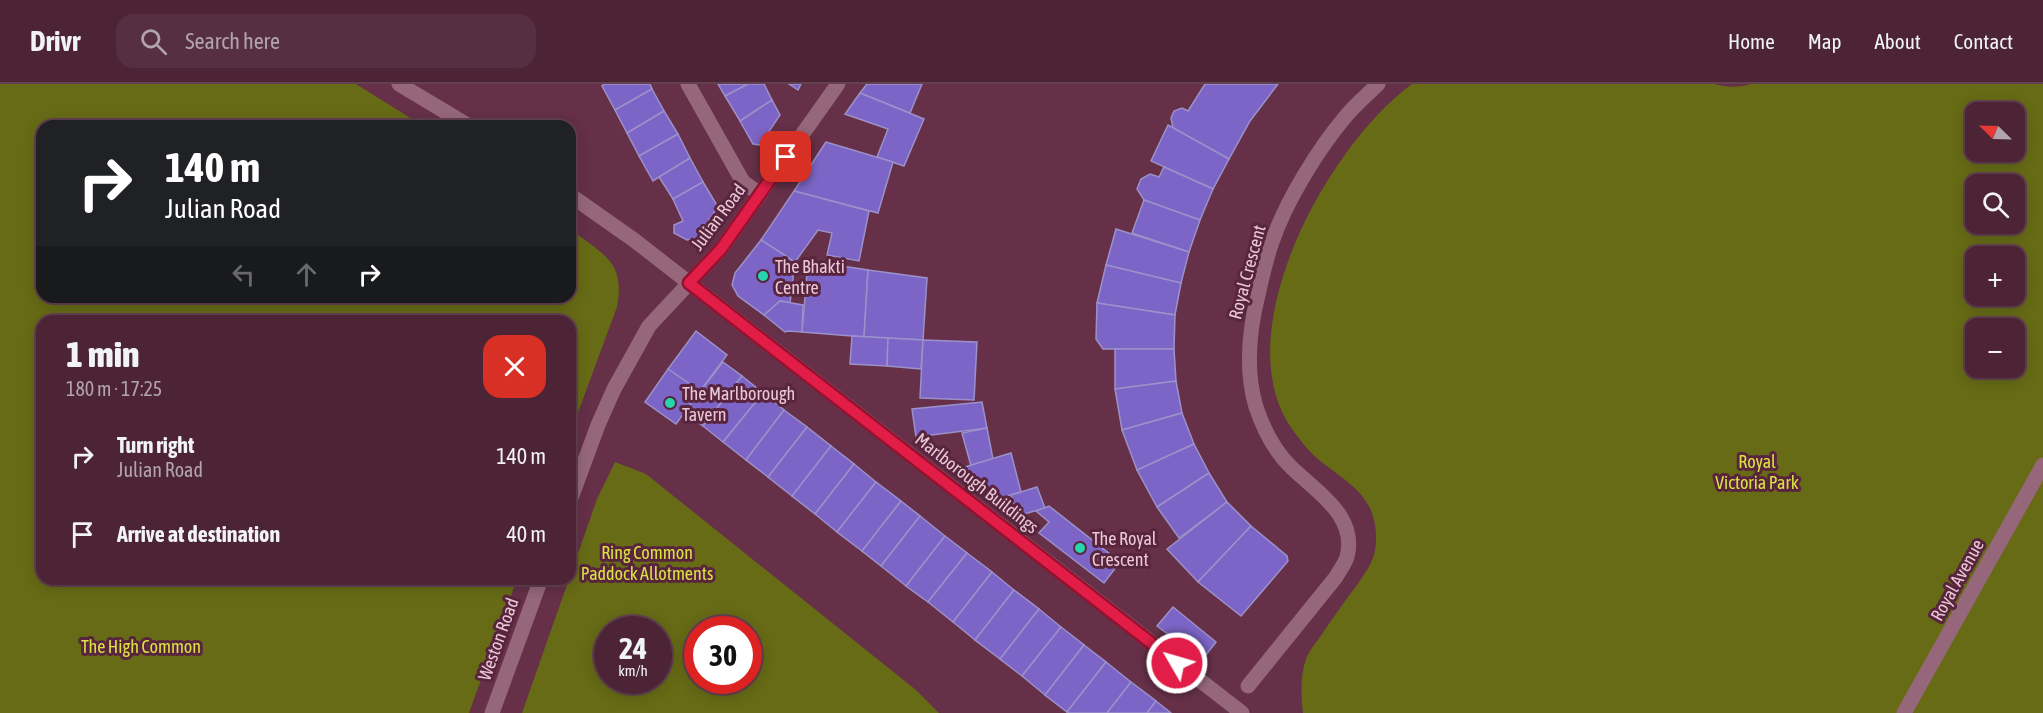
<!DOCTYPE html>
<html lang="en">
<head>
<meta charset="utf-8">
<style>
	:root { --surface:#4c2436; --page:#563042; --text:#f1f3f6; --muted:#b2a4ad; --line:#634151 }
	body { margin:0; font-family:"Asap Condensed",sans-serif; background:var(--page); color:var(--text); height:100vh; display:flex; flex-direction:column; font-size:22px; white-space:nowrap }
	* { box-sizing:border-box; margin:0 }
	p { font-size:20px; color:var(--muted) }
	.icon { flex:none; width:33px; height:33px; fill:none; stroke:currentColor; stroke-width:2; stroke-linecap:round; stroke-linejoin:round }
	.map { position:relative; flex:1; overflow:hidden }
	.sheet { position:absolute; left:36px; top:231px; width:540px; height:270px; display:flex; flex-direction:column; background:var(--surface); border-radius:18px; box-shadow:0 3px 15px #0003,0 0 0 2px var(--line) }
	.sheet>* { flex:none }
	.top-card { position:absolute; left:36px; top:36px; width:540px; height:183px; border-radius:18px; box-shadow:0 3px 15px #0003,0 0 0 2px var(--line); background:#202124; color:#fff; overflow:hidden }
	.needle { width:39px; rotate:293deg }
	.tools { position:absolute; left:1965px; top:18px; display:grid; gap:12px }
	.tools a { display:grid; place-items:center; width:60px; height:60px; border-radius:12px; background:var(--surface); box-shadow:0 3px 15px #0003,0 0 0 2px var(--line); font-size:30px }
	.speed { position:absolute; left:594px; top:532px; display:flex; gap:12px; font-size:30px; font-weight:700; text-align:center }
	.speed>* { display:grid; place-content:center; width:78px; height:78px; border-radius:50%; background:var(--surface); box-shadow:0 3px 15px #0003,0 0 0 2px var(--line); line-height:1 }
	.speed small { font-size:15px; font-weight:400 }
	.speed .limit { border:9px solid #d22; background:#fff; color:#111 }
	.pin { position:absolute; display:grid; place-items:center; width:51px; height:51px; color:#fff; margin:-26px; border-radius:12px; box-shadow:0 3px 9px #0006 }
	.me { position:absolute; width:66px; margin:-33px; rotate:308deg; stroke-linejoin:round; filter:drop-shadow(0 0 4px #0008) }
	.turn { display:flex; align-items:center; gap:21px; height:126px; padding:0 30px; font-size:27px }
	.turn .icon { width:78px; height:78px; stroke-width:2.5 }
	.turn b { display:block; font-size:42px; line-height:51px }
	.lanes { display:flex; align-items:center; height:57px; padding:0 30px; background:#0003; justify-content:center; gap:30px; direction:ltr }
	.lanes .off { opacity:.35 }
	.round { display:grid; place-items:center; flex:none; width:63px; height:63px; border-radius:18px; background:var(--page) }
	.overview { display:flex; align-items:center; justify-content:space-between; height:102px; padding:0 30px }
	h1 { font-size:36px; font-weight:800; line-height:45px }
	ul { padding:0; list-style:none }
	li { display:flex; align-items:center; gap:18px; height:78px; padding:0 30px }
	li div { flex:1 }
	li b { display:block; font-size:22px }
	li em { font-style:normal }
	header { display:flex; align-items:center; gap:36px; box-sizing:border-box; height:84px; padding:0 30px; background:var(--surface); border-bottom:2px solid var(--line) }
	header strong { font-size:28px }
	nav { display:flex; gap:33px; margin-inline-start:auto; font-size:21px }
	.search { width:420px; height:54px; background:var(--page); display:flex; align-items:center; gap:15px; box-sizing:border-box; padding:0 21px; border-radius:18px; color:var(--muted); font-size:22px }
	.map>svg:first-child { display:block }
</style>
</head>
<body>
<header>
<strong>Drivr</strong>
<div class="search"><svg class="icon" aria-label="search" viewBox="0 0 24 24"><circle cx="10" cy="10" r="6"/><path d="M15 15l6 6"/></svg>Search here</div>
<nav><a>Home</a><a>Map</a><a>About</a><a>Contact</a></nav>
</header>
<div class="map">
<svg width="2043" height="629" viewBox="0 0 2043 629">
	<rect width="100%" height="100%" fill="#653048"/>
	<!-- green -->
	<g fill="#676b16" fill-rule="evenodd">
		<path d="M0,0H356L423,42H42V213H570V145C602,170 626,177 617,223L570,350V237H42V495H517L469,629H0Z"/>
		<path d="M1412,0H1714C1726,3 1738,4 1751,0H2043V629H1303C1301,612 1300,592 1306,575C1309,567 1315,560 1320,553C1332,535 1344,518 1357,501C1367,486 1376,475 1376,456C1377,412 1349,400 1319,376C1309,368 1300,356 1292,345C1224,248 1329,60 1412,0ZM1976,28H2014V68H1976ZM1976,100H2014V140H1976ZM1976,172H2014V212H1976ZM1976,244H2014V284H1976Z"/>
		<path d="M615,378L646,390L916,606L939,629H522L597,415ZM608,546H658V597H608ZM698,546H748V597H698Z"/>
	</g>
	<!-- building -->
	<g fill="#7c65c6" stroke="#9c91ca" stroke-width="1.5">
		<polygon points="604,0 650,0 652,5 615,26 602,2"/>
		<polygon points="718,0 748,0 725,12"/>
		<polygon points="748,0 764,0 772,16 740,37 725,12"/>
		<polygon points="789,0 801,0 798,6"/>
		<polygon points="867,0 922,0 910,29 860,9"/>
		<polygon points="1205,0 1278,0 1250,37 1229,75 1173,44 1171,34 1174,27 1182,24 1188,27"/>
		<polygon points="652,5 664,27 627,49 615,26"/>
		<polygon points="860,9 924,35 904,82 877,73 888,45 845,30"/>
		<polygon points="772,16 780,31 760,61 753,60 740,37"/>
		<polygon points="664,27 678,50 639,72 627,49"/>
		<polygon points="1168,41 1229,75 1213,105 1151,77"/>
		<polygon points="678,50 690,74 653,97 639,72"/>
		<polygon points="826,58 893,78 878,129 794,107"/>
		<polygon points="690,74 703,98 673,115 659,93"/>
		<polygon points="1164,83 1213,105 1200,136 1144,116 1137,105 1141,95 1150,90 1159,93"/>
		<polygon points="703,98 718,123 696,154 687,156 674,149 674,141 683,137 673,115"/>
		<polygon points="794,107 869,127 859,177 827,171 832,149 818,146 795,178 761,156"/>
		<polygon points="1144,116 1200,136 1189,168 1132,149"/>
		<polygon points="1116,145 1189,168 1181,199 1106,181"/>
		<polygon points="761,156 795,178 790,219 780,217 764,231 738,212 732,201 735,189"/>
		<polygon points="808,177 868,186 864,253 802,248"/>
		<polygon points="1106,181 1181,199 1175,231 1097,219"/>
		<polygon points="868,186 927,194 923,256 864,253"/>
		<polygon points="780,217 803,221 802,248 788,247 785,248 764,231"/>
		<polygon points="1097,219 1175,231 1174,265 1103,265 1096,255"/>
		<polygon points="696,247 727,271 700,307 668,285"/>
		<polygon points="852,252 888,254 887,282 850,280"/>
		<polygon points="888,254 923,256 921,285 887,282"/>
		<polygon points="923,256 977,258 974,316 920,314"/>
		<polygon points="1115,265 1174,265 1176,297 1115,305"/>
		<polygon points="723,278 742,292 703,342 684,328"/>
		<polygon points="668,285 700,307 676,340 645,318"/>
		<polygon points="742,292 763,309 723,358 703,342"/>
		<polygon points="1176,297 1182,329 1122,346 1115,305"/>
		<polygon points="763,309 784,326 746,376 723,358"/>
		<polygon points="982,318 987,344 916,353 912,325"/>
		<polygon points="784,326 807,343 768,393 746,376"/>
		<polygon points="1182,329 1194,360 1137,386 1122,346"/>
		<polygon points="807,343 831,362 792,412 768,393"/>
		<polygon points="987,344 993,375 971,382 962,349"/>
		<polygon points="1194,360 1209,389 1157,423 1137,386"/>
		<polygon points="831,362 854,380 815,430 792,412"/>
		<polygon points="1011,369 1021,408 996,415 958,385"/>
		<polygon points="854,380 876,398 837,448 815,430"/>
		<polygon points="1209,389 1227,418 1179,454 1157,423"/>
		<polygon points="876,398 901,417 862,467 837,448"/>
		<polygon points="1037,403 1045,424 1017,432 1011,411"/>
		<polygon points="901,417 920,432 881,482 862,467"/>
		<polygon points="1227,418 1251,442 1198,498 1167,465"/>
		<polygon points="1049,422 1120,478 1104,499 1039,449 1049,438 1036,427"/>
		<polygon points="920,432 945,452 906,502 881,482"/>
		<polygon points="1251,442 1287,472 1288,477 1241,532 1198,498"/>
		<polygon points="945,452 967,469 928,518 906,502"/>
		<polygon points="967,469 992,488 953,538 928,518"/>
		<polygon points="992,488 1014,506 975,556 953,538"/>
		<polygon points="1014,506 1039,525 1000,575 975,556"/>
		<polygon points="1173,523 1216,558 1202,576 1157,542"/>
		<polygon points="1039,525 1061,543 1022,592 1000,575"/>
		<polygon points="1061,543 1084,561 1045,611 1022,592"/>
		<polygon points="1084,561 1106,578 1067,628 1045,611"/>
		<polygon points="1106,578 1131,598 1107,629 1069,629 1067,628"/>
		<polygon points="1131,598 1156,617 1147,629 1107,629"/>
		<polygon points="1156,617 1171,629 1147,629"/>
	</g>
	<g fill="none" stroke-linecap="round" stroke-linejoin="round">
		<!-- minor -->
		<g stroke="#96677a" stroke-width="15">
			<polyline points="399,0 469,42"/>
			<polyline points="688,0 743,98 760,110"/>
			<polyline points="570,111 634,156 1242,629"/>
			<polyline points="570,417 598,341 614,305 649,242 721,165 838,0"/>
			<path d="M1248,602L1336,493C1339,487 1345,480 1347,473C1358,431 1315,407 1290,382C1274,366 1263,344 1256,323C1245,286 1249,247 1258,211C1262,193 1266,175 1272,158C1286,117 1318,65 1346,32C1355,21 1367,11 1378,0"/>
			<polyline points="492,629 541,495"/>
			<polyline points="1904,629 2043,381"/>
		</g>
	</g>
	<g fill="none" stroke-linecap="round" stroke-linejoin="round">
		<!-- route casing -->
		<g stroke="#92132f" stroke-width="15">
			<polyline id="route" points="786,73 721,165 689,199 1177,579"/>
		</g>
		<!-- route -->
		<use href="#route" stroke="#e11d48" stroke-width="10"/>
	</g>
	<!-- markers -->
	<g fill="#26d5ae" stroke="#59253e" stroke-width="2">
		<circle cx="763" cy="192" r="6"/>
		<circle cx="670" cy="319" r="6"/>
		<circle cx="1080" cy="464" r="6"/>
	</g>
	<g text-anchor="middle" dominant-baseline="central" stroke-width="6" stroke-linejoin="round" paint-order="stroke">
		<!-- street labels -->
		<g font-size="18" fill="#eac9d6" stroke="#59253e">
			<text transform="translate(718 133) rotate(-53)">Julian Road</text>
			<text transform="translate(1247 188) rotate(-75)">Royal Crescent</text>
			<text transform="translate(977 399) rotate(38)">Marlborough Buildings</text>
			<text transform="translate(1957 496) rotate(-61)">Royal Avenue</text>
			<text transform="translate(498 555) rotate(-70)">Weston Road</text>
		</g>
		<!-- poi labels -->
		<g font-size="18" fill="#eac9d6" stroke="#59253e" text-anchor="start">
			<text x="775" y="182">The Bhakti<tspan x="775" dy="21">Centre</tspan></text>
			<text x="682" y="309">The Marlborough<tspan x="682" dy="21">Tavern</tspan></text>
			<text x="1092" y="454">The Royal<tspan x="1092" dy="21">Crescent</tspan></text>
		</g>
		<!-- park labels -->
		<g font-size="18" fill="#dae341" stroke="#59253e">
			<text x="1757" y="377">Royal<tspan x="1757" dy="21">Victoria Park</tspan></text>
			<text x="647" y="468">Ring Common<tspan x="647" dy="21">Paddock Allotments</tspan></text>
			<text x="141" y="562">The High Common</text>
		</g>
	</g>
</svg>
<div class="tools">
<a><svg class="needle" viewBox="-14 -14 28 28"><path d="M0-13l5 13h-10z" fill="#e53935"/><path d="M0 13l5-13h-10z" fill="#b2a4ad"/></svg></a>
<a><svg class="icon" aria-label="search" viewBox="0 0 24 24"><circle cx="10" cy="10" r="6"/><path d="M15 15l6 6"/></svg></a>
<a>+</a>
<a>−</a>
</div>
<div class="speed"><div>24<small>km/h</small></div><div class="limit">30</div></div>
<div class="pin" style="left:786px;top:73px;background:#d93025"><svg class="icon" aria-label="arrive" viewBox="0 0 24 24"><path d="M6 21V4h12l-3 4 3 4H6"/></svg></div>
<svg class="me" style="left:1177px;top:579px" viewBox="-20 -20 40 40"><circle r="17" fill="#e11d48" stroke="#fff" stroke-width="3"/><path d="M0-11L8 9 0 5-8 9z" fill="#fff"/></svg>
<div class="top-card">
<div class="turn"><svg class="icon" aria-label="right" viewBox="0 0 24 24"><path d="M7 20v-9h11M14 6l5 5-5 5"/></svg><div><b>140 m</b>Julian Road</div></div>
<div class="lanes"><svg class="icon off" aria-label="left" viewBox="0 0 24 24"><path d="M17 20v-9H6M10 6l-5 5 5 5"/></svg><svg class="icon off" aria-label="ahead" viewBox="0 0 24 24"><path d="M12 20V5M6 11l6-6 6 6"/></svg><svg class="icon" aria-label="right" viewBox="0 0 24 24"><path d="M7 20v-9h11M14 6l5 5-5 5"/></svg></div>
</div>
<section class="sheet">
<div class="overview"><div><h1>1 min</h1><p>180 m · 17:25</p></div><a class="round" style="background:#d93025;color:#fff"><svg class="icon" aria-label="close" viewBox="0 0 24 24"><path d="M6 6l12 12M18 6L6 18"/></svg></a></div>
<ul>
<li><svg class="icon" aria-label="right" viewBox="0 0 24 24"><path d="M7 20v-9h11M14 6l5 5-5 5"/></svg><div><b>Turn right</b><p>Julian Road</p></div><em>140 m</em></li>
<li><svg class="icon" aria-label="arrive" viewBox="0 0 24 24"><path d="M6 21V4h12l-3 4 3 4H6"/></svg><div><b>Arrive at destination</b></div><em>40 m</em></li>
</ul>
</section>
</div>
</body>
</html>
